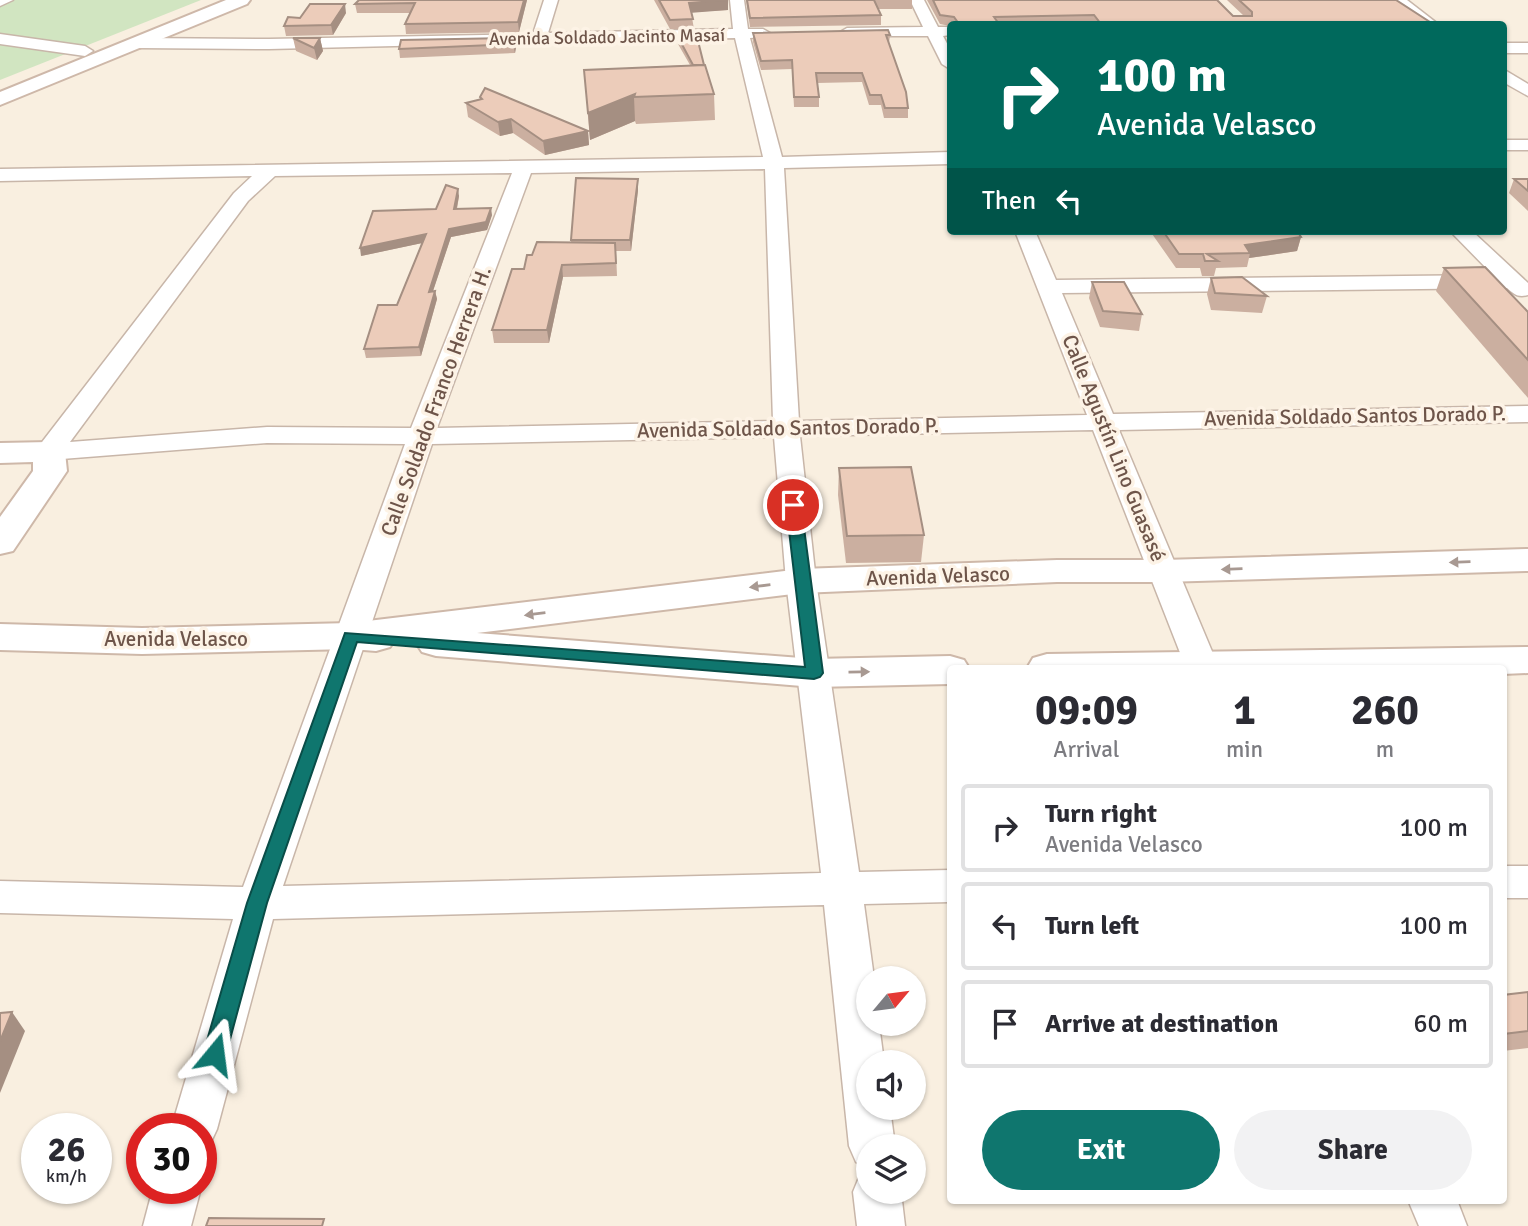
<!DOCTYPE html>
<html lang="en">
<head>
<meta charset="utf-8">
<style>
	:root { --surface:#fff; --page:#f2f2f3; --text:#2b2b33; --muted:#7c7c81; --line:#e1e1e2; --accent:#0f766e }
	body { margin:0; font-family:Signika,sans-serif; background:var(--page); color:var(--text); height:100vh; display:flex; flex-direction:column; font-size:26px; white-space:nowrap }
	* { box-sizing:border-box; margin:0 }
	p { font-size:23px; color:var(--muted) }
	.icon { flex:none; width:38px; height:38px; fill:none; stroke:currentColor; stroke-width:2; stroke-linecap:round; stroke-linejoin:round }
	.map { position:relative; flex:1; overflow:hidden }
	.side { position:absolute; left:947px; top:665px; width:560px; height:539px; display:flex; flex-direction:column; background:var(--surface); border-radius:7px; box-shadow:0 2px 5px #0004 }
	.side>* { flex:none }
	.guide { position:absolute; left:947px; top:21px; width:560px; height:214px; border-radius:7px; box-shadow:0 2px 5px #0004; background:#00695c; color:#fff; overflow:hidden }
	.needle { width:46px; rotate:61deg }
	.buttons { position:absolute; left:856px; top:966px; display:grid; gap:14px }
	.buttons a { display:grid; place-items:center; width:70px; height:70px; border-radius:50%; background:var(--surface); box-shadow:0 2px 5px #0004; font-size:35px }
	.speed { position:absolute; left:21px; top:1113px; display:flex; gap:14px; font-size:35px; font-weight:700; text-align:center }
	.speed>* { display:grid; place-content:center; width:91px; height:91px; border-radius:50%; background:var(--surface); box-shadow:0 2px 5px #0004; line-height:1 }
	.speed small { font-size:18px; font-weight:400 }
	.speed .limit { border:10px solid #d22; background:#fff; color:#111 }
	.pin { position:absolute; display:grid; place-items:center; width:60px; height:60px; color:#fff; margin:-30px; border:4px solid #fff; border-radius:50%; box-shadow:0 2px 7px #0007 }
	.me { position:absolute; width:77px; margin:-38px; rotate:16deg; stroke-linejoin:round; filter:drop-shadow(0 0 5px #0008) }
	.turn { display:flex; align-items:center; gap:24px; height:147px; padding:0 35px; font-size:32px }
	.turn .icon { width:91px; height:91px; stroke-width:2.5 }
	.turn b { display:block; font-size:49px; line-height:60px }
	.then { display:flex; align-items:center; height:66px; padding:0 35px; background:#0003; gap:14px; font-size:26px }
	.eta { display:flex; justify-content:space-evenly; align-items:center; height:119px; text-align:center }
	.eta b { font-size:42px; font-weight:700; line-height:49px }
	.cta { display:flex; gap:14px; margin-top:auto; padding:14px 35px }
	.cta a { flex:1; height:80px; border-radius:42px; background:var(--accent); color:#fff; font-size:28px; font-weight:700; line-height:80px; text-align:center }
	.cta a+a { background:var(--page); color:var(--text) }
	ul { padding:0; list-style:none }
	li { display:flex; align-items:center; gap:21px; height:88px; margin:0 14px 10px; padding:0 21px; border:4px solid var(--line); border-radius:7px }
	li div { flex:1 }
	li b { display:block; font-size:26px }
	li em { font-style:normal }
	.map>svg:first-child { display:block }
</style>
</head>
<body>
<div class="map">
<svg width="1528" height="1226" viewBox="0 0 1528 1226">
	<rect width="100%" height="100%" fill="#f9efe0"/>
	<!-- green -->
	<polygon fill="#d1e5c1" points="0,0 201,0 0,80"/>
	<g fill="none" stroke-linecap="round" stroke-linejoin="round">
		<!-- street casing -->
		<g stroke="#c8b6a9" stroke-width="3">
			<g id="street">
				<polygon points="0,0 13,0 0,6"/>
				<path d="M544,0H558L548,33L733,29L730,0H744L748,29H763L770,33L763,37L750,38L782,157L950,152V164L784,168L799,421L1087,415L1015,231H1035L1056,280L1493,275L1450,231H1472L1528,283V295C1518,298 1514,294 1507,288L1062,293L1113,414L1528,406V422L1119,430L1219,668H1186L1093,430L800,436L816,581L859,872L950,870V902L864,904L874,978H868V1024H879L884,1062H868V1108H890L895,1146H868V1167L856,1162L849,1146L824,905L273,919L217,1129L210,1144L201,1148V1129H171L233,919L0,913V881L243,887L405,444L267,443L49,460L39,458L36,452L39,446L234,193L252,176L0,181V169L763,157L735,38L269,49L138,48L130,43L138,38L269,39L533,34ZM765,169L773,421L437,428L531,173ZM512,173L411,428L267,427L70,442L248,201L275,176ZM774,437L786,581L821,873L283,886L432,444Z"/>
				<polygon points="910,0 924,0 938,27 950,27 950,35 943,36 950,49 950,69 942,64 928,36 847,36 840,32 847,28 923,27"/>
				<polygon points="1391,0 1407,0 1438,24 1422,24"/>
				<polygon points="0,34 85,46 93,51 85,56 0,44"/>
				<rect x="1503" y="43" width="25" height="10"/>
				<polygon points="1503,69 1528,84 1528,96 1503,82"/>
				<rect x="1503" y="140" width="25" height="10"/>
				<rect x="1503" y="866" width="25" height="32"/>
				<polygon points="868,1172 868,1192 901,1192 905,1226 857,1226 853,1192 860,1175"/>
				<polygon points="153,1188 201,1188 191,1226 143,1226"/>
				<polygon points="1408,1200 1457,1200 1467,1226 1419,1226"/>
			</g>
		</g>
		<!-- secondary casing -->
		<g stroke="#ceb8a9" stroke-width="4">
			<g id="secondary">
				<polygon points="226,0 250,0 247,4 0,105 0,92"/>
				<polygon points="49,442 61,445 65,452 67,471 13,551 0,554 0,517 33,471 33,462 0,463 0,443"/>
				<polygon points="1528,549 1528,571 1164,582 1057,582 801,593 477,633 814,659 950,656 964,660 969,668 950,668 950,684 814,687 436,656 422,652 416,643 418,641 392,644 390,647 376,651 351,649 142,654 0,650 0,624 142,628 351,623 801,569 1057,560 1164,560"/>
				<polygon points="1528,647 1528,673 1503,674 1503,668 1027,668 1033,658 1047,654"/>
			</g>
		</g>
		<!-- street -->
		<use href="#street" fill="#fff" fill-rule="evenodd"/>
		<!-- secondary -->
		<use href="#secondary" fill="#fff" fill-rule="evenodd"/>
	</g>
	<!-- wall -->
	<g fill="#cbafa0">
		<polygon points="359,0 527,0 519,32 406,34 405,24 411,13 357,13 355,4"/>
		<polygon points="654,0 728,0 728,10 691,12 694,29 670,29"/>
		<polygon points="746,0 912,0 912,9 878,9 881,15 881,25 750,27"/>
		<polygon points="927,0 1217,0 1233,16 1244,16 1227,0 1396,0 1433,24 950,24 950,26 940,24"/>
		<polygon points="346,13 333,35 286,36 284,26 300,18"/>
		<polygon points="753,33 890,35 889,43 908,108 908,118 884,118 881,105 869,105 862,82 817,83 819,97 819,107 794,107 792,69 761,70 753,42"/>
		<polygon points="678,37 704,65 714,94 715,120 636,124 635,121 590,140 584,70 690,65 678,44"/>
		<polygon points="293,38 320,38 323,51 317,60 296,51"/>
		<polygon points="515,38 516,47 515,53 400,58 399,49"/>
		<polygon points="480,97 588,131 589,145 545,155 513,133 500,136 468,117 466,103 480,99"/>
		<polygon points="576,178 638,179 638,190 631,251 616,251 617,276 563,277 549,343 494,343 492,330 532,255 571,242"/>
		<polygon points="1514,179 1528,179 1528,211 1509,193"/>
		<polygon points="459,196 457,209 492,215 487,230 451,237 433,291 435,291 437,299 421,356 366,358 364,349 397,305 422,243 361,256 436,209"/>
		<polygon points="1150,231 1297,231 1301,237 1297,251 1249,258 1247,267 1216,268 1214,276 1202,276 1200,268 1176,268"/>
		<polygon points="1444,268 1528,312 1528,398 1436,291"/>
		<polygon points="1211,278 1267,296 1262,313 1211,310 1207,294"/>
		<polygon points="1092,282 1142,314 1139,331 1100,327 1089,298"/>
		<polygon points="839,468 924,535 921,562 846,563 838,495"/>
		<polygon points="1528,992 1528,1048 1503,1051 1503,995"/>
	</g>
	<!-- shaded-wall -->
	<g fill="#a58f82">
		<polygon points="524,0 527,0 519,32 518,22"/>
		<polygon points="728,0 728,10 689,13 689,3"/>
		<polygon points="345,4 346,13 333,35 331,25"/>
		<polygon points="320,38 323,51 317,60 314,48"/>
		<polygon points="515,38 516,47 515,53 513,44"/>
		<polygon points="635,94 634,97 635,121 590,140 588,113"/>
		<polygon points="511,119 513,133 500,136 498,122"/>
		<polygon points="588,131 589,145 545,155 543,141"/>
		<polygon points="638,179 638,190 631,251 630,240"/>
		<polygon points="458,189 459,196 455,217 454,209"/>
		<polygon points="491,208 492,215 487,230 451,237 430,300 429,292 449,229"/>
		<polygon points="426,234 427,242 361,256 360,248"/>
		<polygon points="1301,237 1297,251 1249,258 1250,253 1245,245"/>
		<polygon points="562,265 563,277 549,343 547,330"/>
		<polygon points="435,291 437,299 421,356 419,347"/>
		<polygon points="12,1012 25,1031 0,1093 0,1041"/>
	</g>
	<!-- building -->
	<g fill="#ecccba" stroke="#a58f82" stroke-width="2">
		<polygon points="359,0 524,0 518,22 405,24 415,3 355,4"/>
		<polygon points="659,0 728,0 689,3 693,19 670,20"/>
		<polygon points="747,0 874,0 881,15 750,18"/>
		<polygon points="933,0 1217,0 1233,16 1252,16 1252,12 1239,0 1396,0 1433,24 1101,24 1094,15 994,17 999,24 959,24 954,17 940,15"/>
		<polygon points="310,4 345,4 331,25 284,26 288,17 300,18"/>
		<polygon points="888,30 890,35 886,35 906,92 908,108 885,108 881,95 870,95 862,73 816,73 819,97 794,97 792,60 761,61 753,33"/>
		<polygon points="678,37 697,37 704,65 693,65"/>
		<polygon points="293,38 320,38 314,48"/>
		<polygon points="515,38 513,44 399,49 401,40"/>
		<polygon points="705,65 714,94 634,97 635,94 588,113 584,70"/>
		<polygon points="485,88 588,131 543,141 511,119 498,122 466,103 482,99 480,97"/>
		<polygon points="576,178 638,179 630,240 571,240"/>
		<polygon points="1514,179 1528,179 1528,191"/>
		<polygon points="446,185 458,189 454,209 491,208 486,222 449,229 429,292 435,291 419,347 364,349 378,305 397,305 426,234 360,248 373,211 436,209"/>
		<polygon points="1163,231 1297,231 1301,237 1245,245 1250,253 1207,254 1218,261 1205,261 1203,254 1179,254"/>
		<polygon points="537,242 615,243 616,263 562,265 547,330 492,330 512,269 524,269 527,255 532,255"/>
		<polygon points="1485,267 1528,312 1528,360 1444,268"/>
		<polygon points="1242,277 1267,296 1215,293 1211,278"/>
		<polygon points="1092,282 1124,282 1142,314 1103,311"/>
		<polygon points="911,467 924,535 847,536 839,468"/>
		<polygon points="1528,992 1528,1031 1503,1034 1503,995"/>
		<polygon points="12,1012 0,1041 0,1013"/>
		<polygon points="209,1218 324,1219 322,1226 206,1226"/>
	</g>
	<!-- one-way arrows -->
	<defs><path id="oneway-solid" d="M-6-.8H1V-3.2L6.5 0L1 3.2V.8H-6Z" transform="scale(1.75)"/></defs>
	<g fill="#a89992">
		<use href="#oneway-solid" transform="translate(1460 562) rotate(178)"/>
		<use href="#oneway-solid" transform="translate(1232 569) rotate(178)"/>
		<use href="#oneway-solid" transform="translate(760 586) rotate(173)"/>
		<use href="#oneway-solid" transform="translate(535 614) rotate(173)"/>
		<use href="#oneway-solid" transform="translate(859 672) rotate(-1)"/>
	</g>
	<!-- route -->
	<polygon fill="#0f766e" stroke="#0a4d48" stroke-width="2" points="793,500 801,505 823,673 820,677 814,679 357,642 267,903 226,1054 222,1061 215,1064 207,1061 203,1054 247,903 345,633 805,667 786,505"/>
	<g text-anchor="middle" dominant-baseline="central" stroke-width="7" stroke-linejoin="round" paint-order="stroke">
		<!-- far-street labels -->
		<g font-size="18" fill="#6e554a" stroke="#fdf3e6">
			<text transform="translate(607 37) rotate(-1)">Avenida Soldado Jacinto Masaí</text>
		</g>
		<!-- street labels -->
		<g font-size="21" fill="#6e554a" stroke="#fdf3e6">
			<text transform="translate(436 401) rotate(-70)">Calle Soldado Franco Herrera H.</text>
			<text transform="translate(1355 416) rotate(-1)">Avenida Soldado Santos Dorado P.</text>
			<text transform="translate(788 428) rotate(-1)">Avenida Soldado Santos Dorado P.</text>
			<text transform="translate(1114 448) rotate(68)">Calle Agustín Lino Guasasé</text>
			<text transform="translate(938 576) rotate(-2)">Avenida Velasco</text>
			<text x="176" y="639">Avenida Velasco</text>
		</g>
	</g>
</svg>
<div class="buttons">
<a><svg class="needle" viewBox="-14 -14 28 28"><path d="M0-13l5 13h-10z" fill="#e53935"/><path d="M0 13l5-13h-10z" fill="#7c7c81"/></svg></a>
<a><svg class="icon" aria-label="sound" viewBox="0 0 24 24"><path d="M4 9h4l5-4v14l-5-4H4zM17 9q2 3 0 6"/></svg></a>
<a><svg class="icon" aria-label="layers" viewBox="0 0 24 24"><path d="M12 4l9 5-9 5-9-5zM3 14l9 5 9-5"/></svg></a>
</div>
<div class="speed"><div>26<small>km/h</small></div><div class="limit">30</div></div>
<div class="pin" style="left:793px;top:505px;background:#d93025"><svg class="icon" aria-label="arrive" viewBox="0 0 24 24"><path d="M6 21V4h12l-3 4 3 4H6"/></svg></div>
<svg class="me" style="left:215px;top:1054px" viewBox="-20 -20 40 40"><path d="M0-17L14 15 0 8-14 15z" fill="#0f766e" stroke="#fff" stroke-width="4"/></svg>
<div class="guide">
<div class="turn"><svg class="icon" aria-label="right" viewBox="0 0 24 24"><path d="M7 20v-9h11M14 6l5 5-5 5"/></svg><div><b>100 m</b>Avenida Velasco</div></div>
<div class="then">Then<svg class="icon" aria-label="left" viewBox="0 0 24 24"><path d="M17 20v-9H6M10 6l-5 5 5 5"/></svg></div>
</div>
<section class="side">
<div class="eta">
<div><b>09:09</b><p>Arrival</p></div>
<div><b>1</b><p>min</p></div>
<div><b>260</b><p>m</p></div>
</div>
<ul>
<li><svg class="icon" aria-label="right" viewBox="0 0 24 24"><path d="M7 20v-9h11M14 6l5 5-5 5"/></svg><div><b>Turn right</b><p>Avenida Velasco</p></div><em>100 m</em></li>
<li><svg class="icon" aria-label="left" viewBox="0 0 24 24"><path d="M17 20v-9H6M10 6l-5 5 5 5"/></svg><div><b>Turn left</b></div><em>100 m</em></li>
<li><svg class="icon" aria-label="arrive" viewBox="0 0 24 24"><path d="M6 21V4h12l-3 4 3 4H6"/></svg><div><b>Arrive at destination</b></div><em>60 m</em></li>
</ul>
<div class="cta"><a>Exit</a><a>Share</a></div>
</section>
</div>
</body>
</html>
